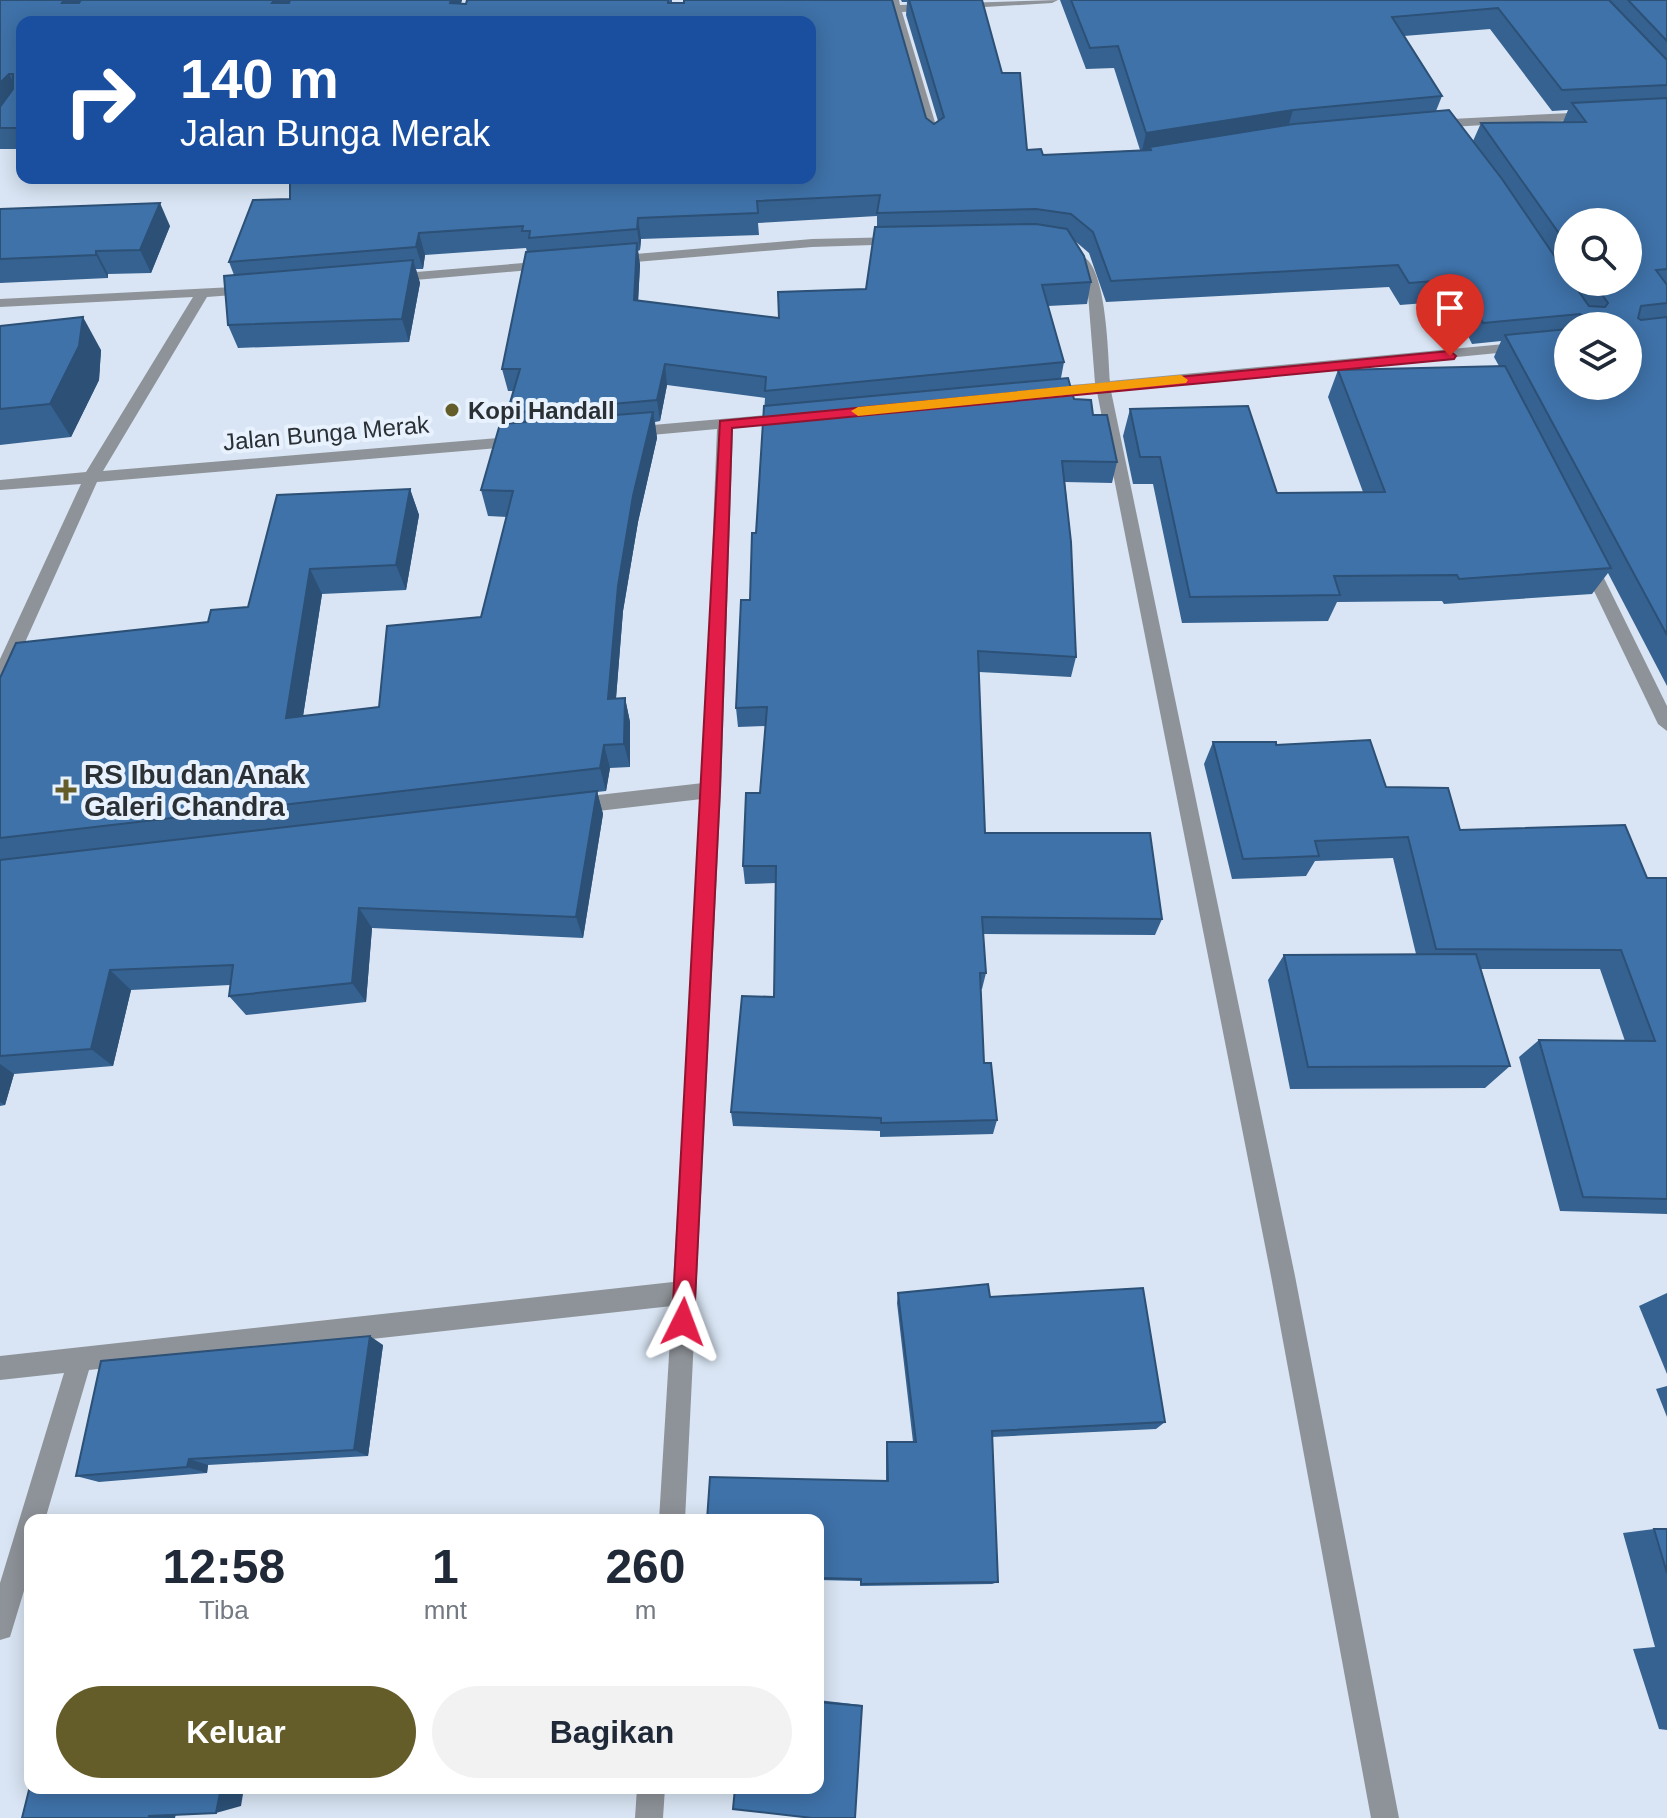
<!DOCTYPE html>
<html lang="id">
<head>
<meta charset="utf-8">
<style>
	:root { --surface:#fff; --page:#f2f2f3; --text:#1f2937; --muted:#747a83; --accent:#645d2a }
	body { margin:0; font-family:Helvetica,sans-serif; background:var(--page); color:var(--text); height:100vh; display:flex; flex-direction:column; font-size:30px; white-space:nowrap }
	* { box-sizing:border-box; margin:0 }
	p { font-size:26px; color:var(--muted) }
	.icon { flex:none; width:44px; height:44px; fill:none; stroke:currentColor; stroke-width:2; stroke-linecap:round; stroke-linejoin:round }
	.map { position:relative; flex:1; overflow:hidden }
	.sheet { position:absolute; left:24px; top:1514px; width:800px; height:280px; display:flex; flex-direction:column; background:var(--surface); border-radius:16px; box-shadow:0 4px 20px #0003 }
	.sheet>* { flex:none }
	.hud { position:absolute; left:16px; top:16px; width:800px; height:168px; border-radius:16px; box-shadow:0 4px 20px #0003; background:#1a4fa0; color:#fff; overflow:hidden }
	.buttons { position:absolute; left:1554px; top:208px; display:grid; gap:16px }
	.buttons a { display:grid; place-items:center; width:88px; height:88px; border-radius:50%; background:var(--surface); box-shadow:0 4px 20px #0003; font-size:40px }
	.pin { position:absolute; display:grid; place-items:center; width:68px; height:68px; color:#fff; margin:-82px -34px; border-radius:50% 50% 50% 0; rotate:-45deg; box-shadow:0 0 8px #0007 }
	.pin .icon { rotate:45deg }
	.me { position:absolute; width:88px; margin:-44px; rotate:3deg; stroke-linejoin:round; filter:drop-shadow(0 0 6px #0008) }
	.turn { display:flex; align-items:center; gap:28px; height:168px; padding:0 32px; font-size:36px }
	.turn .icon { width:104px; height:104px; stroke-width:2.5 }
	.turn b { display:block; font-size:56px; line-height:68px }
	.eta { display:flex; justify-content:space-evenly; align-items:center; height:136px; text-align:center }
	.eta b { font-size:48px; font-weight:600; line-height:56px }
	.action { display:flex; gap:16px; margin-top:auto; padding:16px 32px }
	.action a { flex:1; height:92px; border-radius:48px; background:var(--accent); color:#fff; font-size:32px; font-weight:600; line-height:92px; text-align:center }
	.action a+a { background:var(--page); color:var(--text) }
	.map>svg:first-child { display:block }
</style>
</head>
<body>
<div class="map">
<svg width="1667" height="1818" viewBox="0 0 1667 1818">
	<rect width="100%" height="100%" fill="#d9e5f4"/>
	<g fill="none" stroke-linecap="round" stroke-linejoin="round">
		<!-- street -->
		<g fill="#8e9399" fill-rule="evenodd">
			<polygon points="887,0 899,0 900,5 1058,0 1052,3 902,12 940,139 934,143 928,139"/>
			<polygon points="1591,112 1597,116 1595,119 1431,128 1425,124 1431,120"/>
			<polygon points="899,237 904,238 904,244 812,247 612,264 605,260 612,256 812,239"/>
			<path d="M1082,256C1107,266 1108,356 1110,381L1568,338V346L1111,391L1295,1276L1399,1818H1371L1271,1276L1097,392L1048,397L1041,392L1048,387L1095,383L1088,294L1075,260Z"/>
			<polygon points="548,261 553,262 553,268 392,282 385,278 392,274"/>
			<polygon points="253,286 258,287 258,293 207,297 103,471 522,436 530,441 522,446 97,482 9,678 0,685 0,659 81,484 0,490 0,480 86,472 193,297 0,307 0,299"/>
			<polygon points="789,413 794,414 794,422 733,428 721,790 685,1520 659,1520 672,1306 89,1370 45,1520 30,1520 30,1571 10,1637 0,1640 0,1583 64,1373 0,1380 0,1356 673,1282 702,799 572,814 563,806 572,798 703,783 717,429 630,437 622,432 630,427"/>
			<polygon points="1588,556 1596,562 1667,706 1667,731 1658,724 1580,562"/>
			<polygon points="637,1788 665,1788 663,1818 635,1818"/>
		</g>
	</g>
	<!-- wall -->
	<g fill="#366291" fill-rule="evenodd">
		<path d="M0,0H462L461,3L466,4L467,0H672V3H684V0H892L926,118L934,124L938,121L906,15L907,2H902L901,0H982L1002,73H1020L1027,150L1041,149L1043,155L1140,150L1114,68L1086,69L1060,0H1667V686L1608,573L1592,594L1444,604L1442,601L1337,602L1328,621L1182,623L1153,484H1133L1123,436L1130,409L1248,406L1277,493L1363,492L1328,397L1338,370L1499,366L1494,357L1501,341L1472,344L1451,301L1400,305L1389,287L1106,302L1089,253L1075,241L1084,256L1091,282L1087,304L1048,306L1064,362L1061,378H1068L1074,399L1091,400L1093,415H1107L1117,462L1112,483L1065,482L1071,542L1076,657L1071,677L979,672L985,833H1150L1162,919L1155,935L983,934L986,973L982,989H980L984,1063H991L997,1120L993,1134L880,1137V1131L733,1126L731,1112L742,996L774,997L776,883L745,884L743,866L746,793H760L766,726L738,727L736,708L741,600H750L752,533H756L765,398L667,385L660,421L655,422L657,438L638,522L623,611L616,698H625L630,722V767L610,768L606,791L597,792L603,814L583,938L372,928L366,1002L246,1015L229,996L230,985L131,990L113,1066L14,1074L5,1105L0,1106V678L16,643L208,622L211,610L248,607L277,495L410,489L419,515L406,590L322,594L303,716L379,707L387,626L481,617L507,517L488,516L481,490L500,424H510L507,413L513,391H508L502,369L527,252L526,248L425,255L423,269H416L420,283L409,342L238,348L228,325L224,276L234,275L229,262L253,200L290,199V178H810V22H22V149H0ZM1490,29L1552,111L1568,110L1563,122L1481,123L1473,141L1449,110L1436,111L1442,96L1404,36ZM877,216V227H875L866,289L778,292L779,318L638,301L640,265L638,251L640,250L641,239L759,235L758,223ZM1568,222H1628V282H1568ZM1568,326H1628V386H1568Z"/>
		<polygon points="0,209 170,226 151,273 108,274 108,278 0,283"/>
		<polygon points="0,326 101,350 99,380 71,437 0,445"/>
		<polygon points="1213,742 1276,745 1386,787 1460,830 1647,878 1667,878 1667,1214 1560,1211 1519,1057 1539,1040 1625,1041 1600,969 1480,969 1510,1066 1485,1088 1290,1089 1268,980 1284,955 1416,954 1393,858 1315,861 1306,876 1232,879 1204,764"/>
		<polygon points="898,1293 990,1297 1165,1422 1156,1429 992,1437 998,1582 992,1584 860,1586 860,1581 818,1580 818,1520 886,1481 886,1448 887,1442 913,1442 897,1303"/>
		<polygon points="1667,1293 1667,1374 1639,1306"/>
		<polygon points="383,1345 368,1456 208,1465 207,1473 99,1482 76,1476"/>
		<polygon points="1667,1386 1667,1417 1656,1389"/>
		<polygon points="1654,1529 1667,1529 1667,1730 1659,1729 1633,1649 1655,1647 1623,1533"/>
		<polygon points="818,1700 861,1705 862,1706 818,1788"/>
	</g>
	<!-- shaded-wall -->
	<g fill="#2c5076">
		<polygon points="64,0 87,0 73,22 62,3"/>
		<polygon points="274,0 293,0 280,22 272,3"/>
		<polygon points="451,0 462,0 455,22 450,3"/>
		<polygon points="9,74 20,95 0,117 0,83"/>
		<polygon points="1293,110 1287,131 1150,147 1148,153 1141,155 1146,133"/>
		<polygon points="160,203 170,226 151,273 140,250"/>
		<polygon points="638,218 641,239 640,250 637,229"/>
		<polygon points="419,233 425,255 423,269 416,247"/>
		<polygon points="637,243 640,265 637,322 634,300"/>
		<polygon points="96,251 108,274 108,278 96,255"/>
		<polygon points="413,260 420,283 409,342 402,319"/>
		<polygon points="83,317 101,350 99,380 71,437 50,404"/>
		<polygon points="665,364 667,385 660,421 657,400"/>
		<polygon points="653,412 657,438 638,522 623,611 614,723 608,699 618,586 633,496"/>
		<polygon points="410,489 419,515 406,590 396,565"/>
		<polygon points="310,569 322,594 299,742 286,718"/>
		<polygon points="625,698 630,722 630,767 624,744"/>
		<polygon points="604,745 610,768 606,791 600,768"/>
		<polygon points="597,791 603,814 583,938 576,917"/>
		<polygon points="359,908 372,928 366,1002 352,983"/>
		<polygon points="110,970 131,990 113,1066 91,1049"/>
		<polygon points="0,1064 14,1074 5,1105 0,1102"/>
		<polygon points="370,1336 383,1345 368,1456 354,1450"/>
		<polygon points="189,1459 208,1465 207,1473 187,1467"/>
		<polygon points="221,1788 244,1788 241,1806 216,1813"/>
		<polygon points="177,1809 175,1818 149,1818 149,1816"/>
	</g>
	<!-- building -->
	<g fill="#3f72a9" stroke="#2c5076" stroke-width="2">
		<polygon points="0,0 64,0 62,3 79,3 81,0 274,0 272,3 289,3 290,0 451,0 450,3 466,4 467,0 668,0 668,3 684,3 684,0 892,0 926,118 934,124 944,117 909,0 982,0 1002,73 1020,73 1027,150 1041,149 1043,155 1151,150 1150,147 1294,124 1449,110 1502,179 1568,276 1568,282 1572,282 1589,306 1605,307 1608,303 1593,282 1628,282 1628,222 1568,222 1568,246 1481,123 1586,122 1572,103 1667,98 1667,269 1656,270 1667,285 1667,303 1641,306 1638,318 1641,320 1667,317 1667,635 1505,335 1568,329 1568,386 1628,386 1628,326 1581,326 1583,316 1580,314 1483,323 1460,279 1409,283 1398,265 1111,281 1093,232 1071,214 1036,209 877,213 880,195 757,201 758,213 638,218 637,229 529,238 530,231 522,231 523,226 419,233 416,247 229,262 253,200 290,199 290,178 810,178 810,22 22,22 22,128 0,128 0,107 13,89 13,74 9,74 0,83"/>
		<polygon points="1071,0 1609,0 1667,60 1667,85 1562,90 1498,8 1392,17 1442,96 1293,110 1146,133 1118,46 1090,48"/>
		<polygon points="1628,0 1667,0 1667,41"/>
		<polygon points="160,203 140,250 96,251 96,255 0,259 0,209"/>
		<polygon points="1036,224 1067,229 1084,256 1091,282 1042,285 1064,362 765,391 766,377 665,364 657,400 507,413 520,369 502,369 526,252 637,243 634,300 779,318 778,292 866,289 875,227"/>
		<polygon points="413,260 402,319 228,325 224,276"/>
		<polygon points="83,317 79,346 50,404 0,409 0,326"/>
		<polygon points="1505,366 1611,568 1459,579 1457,575 1334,576 1340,595 1190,597 1160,457 1140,457 1130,409 1248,406 1277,493 1385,492 1338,370"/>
		<polygon points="1068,378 1074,399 1091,400 1093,415 1107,415 1117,462 1062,461 1071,542 1076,657 978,651 985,833 1150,833 1162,919 982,917 986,973 980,973 984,1063 991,1063 997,1120 881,1123 881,1118 731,1112 742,996 774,997 776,866 743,866 746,793 760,793 767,707 736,708 741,600 750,600 752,533 756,533 764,406"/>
		<polygon points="653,412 633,496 618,586 608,699 625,698 624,744 604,745 600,768 0,838 0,678 16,643 208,622 211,610 248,607 277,495 410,489 396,565 310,569 286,718 379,707 387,626 481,617 513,491 481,490 500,424"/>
		<polygon points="1370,740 1386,787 1448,788 1460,830 1625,825 1647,878 1667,878 1667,1199 1583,1197 1539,1040 1655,1041 1621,950 1436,949 1408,837 1315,841 1319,856 1243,859 1213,742 1276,742 1276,745"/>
		<polygon points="597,791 576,917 359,908 352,983 229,996 233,965 110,970 91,1049 0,1056 0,860"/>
		<polygon points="1476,954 1510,1066 1308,1067 1284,955"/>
		<polygon points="988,1284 990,1297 1143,1288 1165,1422 992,1431 998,1582 861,1584 861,1579 818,1578 818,1520 707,1520 710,1477 888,1481 887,1442 916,1442 898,1293"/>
		<polygon points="370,1336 354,1450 189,1459 187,1467 76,1476 101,1361"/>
		<polygon points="1654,1529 1667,1529 1667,1573"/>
		<polygon points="818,1702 862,1706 855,1818 812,1818 733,1809 735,1788 818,1788"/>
		<polygon points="30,1786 30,1788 221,1788 216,1813 149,1816 149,1818 22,1818"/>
	</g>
	<!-- route -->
	<polygon fill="#e11d48" stroke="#92132f" stroke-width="2" points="1450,351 1456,356 1454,359 732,428 720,790 694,1322 691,1329 683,1333 676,1329 672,1322 720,421"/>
	<!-- slow -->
	<polygon fill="#f59e0b" points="1181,375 1188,380 1186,383 858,416 851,411 858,407"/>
	<!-- markers -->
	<g fill="#645d2a" stroke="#e8f2fe" stroke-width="3">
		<circle cx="452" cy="410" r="8"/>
		<path d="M62 778h8v8h8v8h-8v8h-8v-8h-8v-8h8z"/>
	</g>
	<g text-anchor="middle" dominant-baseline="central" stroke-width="8" stroke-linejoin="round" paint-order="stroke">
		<!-- far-poi labels -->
		<g font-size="24" font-weight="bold" fill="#2b3035" stroke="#e8f2fe" text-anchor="start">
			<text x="468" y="410">Kopi Handall</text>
		</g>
		<!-- far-street labels -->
		<g font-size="24" fill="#2b3035" stroke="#e8f2fe">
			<text transform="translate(326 433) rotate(-5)">Jalan Bunga Merak</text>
		</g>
		<!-- poi labels -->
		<g font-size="28" font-weight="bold" fill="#2b3035" stroke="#e8f2fe" text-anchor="start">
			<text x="84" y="774">RS Ibu dan Anak<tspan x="84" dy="32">Galeri Chandra</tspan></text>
		</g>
	</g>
</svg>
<div class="buttons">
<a><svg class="icon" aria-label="search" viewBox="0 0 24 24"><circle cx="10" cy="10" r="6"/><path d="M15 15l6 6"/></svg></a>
<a><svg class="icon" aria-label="layers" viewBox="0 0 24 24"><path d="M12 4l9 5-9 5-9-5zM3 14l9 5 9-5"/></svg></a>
</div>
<div class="pin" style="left:1450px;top:356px;background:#d93025"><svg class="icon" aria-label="arrive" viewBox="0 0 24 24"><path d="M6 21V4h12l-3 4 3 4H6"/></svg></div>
<svg class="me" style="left:683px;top:1322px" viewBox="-20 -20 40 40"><path d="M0-17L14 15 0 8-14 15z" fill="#e11d48" stroke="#fff" stroke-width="4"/></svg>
<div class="hud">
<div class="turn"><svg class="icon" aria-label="right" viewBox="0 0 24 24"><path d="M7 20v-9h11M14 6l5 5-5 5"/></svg><div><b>140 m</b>Jalan Bunga Merak</div></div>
</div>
<section class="sheet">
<div class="eta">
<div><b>12:58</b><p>Tiba</p></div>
<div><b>1</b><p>mnt</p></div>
<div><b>260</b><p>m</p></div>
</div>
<div class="action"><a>Keluar</a><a>Bagikan</a></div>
</section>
</div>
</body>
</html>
